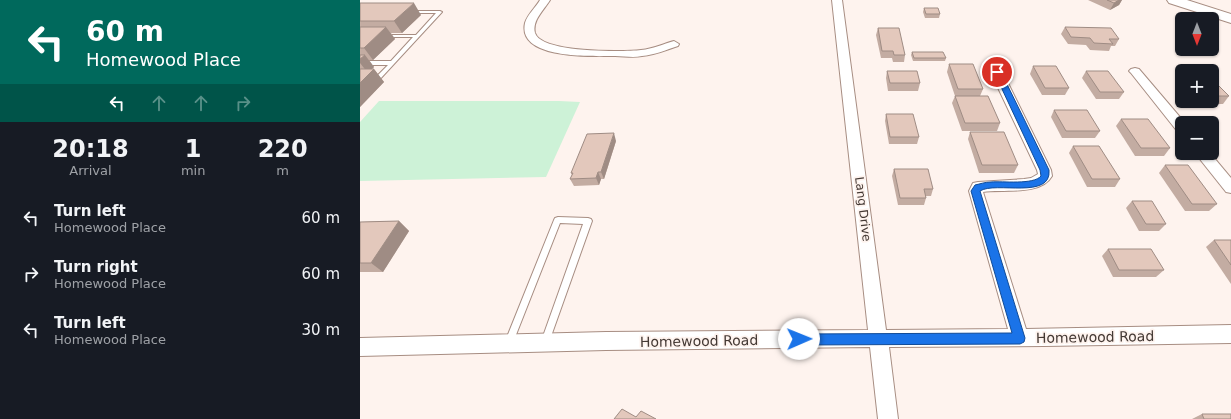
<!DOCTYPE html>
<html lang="en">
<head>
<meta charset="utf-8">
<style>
	:root { --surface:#171b24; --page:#242831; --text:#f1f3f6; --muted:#9ea1a6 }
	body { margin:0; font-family:"DejaVu Sans",sans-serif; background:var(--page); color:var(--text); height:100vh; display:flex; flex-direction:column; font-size:15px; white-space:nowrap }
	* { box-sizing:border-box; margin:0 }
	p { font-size:13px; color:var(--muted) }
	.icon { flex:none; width:22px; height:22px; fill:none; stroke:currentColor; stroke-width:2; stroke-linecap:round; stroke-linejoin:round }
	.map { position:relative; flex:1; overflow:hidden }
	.panel { display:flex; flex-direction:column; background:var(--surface); width:360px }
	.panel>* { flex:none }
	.banner { background:#00695c; color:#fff; overflow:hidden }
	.needle { width:26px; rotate:180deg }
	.buttons { position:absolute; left:815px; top:12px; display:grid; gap:8px }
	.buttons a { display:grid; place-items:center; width:44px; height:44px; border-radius:6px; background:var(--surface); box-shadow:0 1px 3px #0004; font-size:20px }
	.pin { position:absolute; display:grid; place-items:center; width:34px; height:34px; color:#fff; margin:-17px; border:2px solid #fff; border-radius:50%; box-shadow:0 1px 4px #0007 }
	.me { position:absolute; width:44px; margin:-22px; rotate:89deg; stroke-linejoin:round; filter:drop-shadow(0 0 3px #0008) }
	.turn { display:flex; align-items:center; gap:14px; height:84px; padding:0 20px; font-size:18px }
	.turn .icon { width:52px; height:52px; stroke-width:2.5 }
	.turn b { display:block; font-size:28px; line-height:34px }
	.lanes { display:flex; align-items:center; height:38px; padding:0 20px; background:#0003; justify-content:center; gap:20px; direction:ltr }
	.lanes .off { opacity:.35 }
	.eta { display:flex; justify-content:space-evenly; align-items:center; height:68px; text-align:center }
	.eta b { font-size:24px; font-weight:800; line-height:28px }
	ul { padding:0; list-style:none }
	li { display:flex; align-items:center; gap:12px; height:56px; padding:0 20px }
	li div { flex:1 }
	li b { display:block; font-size:15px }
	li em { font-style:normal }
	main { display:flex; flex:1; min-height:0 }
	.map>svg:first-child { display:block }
</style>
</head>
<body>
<main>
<section class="panel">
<div class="banner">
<div class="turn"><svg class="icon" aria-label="left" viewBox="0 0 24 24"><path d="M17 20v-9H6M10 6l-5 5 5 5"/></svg><div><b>60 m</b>Homewood Place</div></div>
<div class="lanes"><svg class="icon" aria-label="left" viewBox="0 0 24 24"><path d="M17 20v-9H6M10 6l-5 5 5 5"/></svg><svg class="icon off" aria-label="ahead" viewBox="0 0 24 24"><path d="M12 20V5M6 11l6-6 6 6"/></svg><svg class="icon off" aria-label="ahead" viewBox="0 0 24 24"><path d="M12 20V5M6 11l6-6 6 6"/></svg><svg class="icon off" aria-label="right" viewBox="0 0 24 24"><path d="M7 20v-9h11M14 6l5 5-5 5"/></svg></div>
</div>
<div class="eta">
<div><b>20:18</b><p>Arrival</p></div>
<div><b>1</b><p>min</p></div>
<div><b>220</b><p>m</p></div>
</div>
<ul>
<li><svg class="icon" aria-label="left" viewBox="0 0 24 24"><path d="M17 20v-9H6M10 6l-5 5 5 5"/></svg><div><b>Turn left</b><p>Homewood Place</p></div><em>60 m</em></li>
<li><svg class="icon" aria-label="right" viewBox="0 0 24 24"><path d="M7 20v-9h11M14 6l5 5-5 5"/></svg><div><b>Turn right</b><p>Homewood Place</p></div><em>60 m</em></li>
<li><svg class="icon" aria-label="left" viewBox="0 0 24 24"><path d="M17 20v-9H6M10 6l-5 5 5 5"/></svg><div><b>Turn left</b><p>Homewood Place</p></div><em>30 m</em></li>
</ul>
</section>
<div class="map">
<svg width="871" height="419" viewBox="0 0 871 419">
	<rect width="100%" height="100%" fill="#fef3ee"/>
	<!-- green -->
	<polygon fill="#cdf2d7" points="19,101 199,101 220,102 186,177 0,181 0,122"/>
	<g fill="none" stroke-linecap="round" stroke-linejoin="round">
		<!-- lane casing -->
		<g stroke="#a78d82" stroke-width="2">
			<g id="lane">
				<polygon points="48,11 80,11 82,12 21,78 0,79 0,75 18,75 28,65 0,65 0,61 31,61 53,37 21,37 21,35 56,35 76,13 50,13 48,12"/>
				<polygon points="198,217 228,218 231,219 232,221 189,342 188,345 185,346 182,345 181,342 223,224 200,223 152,345 149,346 146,345 145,342 194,220 195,218"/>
			</g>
		</g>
		<!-- street casing -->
		<g stroke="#a78d82" stroke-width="2">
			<g id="street">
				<path d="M180,0H190C184,10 172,20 175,33C181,53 263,52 281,50C293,49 303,44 314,41L319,44L318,46C306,50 294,55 282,56C273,58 264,56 255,56C234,56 157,60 165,23C167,15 176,7 180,0Z"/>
				<path d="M472,0H482L526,330L648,329L609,191L613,183L618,182L664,179L671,178L678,174L677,170L631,73L633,71H641L643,73L691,170L692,176C681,196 643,189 623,192L666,329L871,325V343L684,346L529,347L538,419H518L510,347L246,350L0,356V338L246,332L508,330Z"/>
				<polygon points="775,68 779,69 825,123 822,123 822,132 817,131 771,73 769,71 771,69"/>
				<polygon points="835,153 850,153 871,178 871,193 866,192"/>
			</g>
		</g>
		<!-- secondary casing -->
		<g stroke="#a78d82" stroke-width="2">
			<polygon id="secondary" points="807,0 827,0 871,14 871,23 809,3"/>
		</g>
		<!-- lane -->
		<use href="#lane" fill="#fff" fill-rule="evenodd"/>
		<!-- street -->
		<use href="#street" fill="#fff" fill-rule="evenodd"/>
		<!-- secondary -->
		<use href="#secondary" fill="#fff" fill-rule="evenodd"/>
	</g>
	<!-- wall -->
	<g fill="#c3aca2">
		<polygon points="728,0 762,0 759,5 750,10"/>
		<polygon points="0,3 61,15 42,33 31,33 35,39 13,60 9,60 14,67 12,69 14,69 24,82 0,107"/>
		<polygon points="564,8 580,14 579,18 565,18 563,12"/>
		<polygon points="705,27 759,39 755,46 751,46 749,51 730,50 726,45 708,44 701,34"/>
		<polygon points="518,28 545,55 544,62 533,62 532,58 521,58 516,35"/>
		<polygon points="552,52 586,58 585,61 553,61 551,55"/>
		<polygon points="589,64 623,89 620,96 640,123 637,131 602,131 592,103 595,96 587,72"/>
		<polygon points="673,66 709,88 705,95 682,95 670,74"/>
		<polygon points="527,71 560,83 558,91 528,91 526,78"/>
		<polygon points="726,71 764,92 759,99 736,99 722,78"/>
		<polygon points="822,72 822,83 818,78"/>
		<polygon points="852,79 869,96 863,104 841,104 838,101 852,101"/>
		<polygon points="694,110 740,131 735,138 702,138 691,117"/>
		<polygon points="526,114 559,137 557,144 529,144 525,121"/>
		<polygon points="761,119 810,148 804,156 775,156 756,126"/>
		<polygon points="610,132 658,165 654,173 619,173 608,139"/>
		<polygon points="256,141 244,179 241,179 239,185 214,186 210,179 212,175 211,173"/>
		<polygon points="713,146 760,179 755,187 727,187 709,153"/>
		<polygon points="805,165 857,204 849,211 825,211 799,173"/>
		<polygon points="534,169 573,189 571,196 566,196 566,198 564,205 538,205 532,176"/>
		<polygon points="772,201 806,224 799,231 779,231 766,208"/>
		<polygon points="39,221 49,231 23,272 0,272 0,222"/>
		<polygon points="854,240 871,240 871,284 846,247"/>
		<polygon points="748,249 804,270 796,277 753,277 742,256"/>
		<polygon points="842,414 871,419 832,419"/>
	</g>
	<!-- shaded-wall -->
	<g fill="#9f8c84">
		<polygon points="759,0 762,0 759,5 750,10 754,3"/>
		<polygon points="54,3 61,15 42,33 34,21"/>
		<polygon points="26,27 35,39 13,60 4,48"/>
		<polygon points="5,55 14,67 8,73 0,63 0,59"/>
		<polygon points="14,69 24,82 0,107 0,83"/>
		<polygon points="254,133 256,141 244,179 241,172"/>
		<polygon points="238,172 241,179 239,185 236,178"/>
		<polygon points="39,221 49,231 23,272 11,263"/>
	</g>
	<!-- building -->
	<g fill="#e3c8bc" stroke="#9f8c84">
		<polygon points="747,0 759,0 754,3"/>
		<polygon points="0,3 54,3 34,21 0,21"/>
		<polygon points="564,8 578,8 580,14 566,14"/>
		<polygon points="0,27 26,27 4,48 0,48"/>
		<polygon points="705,27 751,28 759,39 749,39 753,44 734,43 730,38 711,37"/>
		<polygon points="518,28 539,28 545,55 534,55 533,51 522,51"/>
		<polygon points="552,52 583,52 586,58 554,58"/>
		<polygon points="0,55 5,55 0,59"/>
		<polygon points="589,64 613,64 623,89 598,89"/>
		<polygon points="673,66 696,66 709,88 685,88"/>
		<polygon points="0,69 14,69 0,83"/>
		<polygon points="527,71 557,71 560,83 530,83"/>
		<polygon points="726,71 748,71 764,92 740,92"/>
		<polygon points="852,79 869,96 852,96"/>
		<polygon points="595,96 628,96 640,123 605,123"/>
		<polygon points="694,110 727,110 740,131 706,131"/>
		<polygon points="526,114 553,114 559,137 530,137"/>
		<polygon points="761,119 788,119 810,148 781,148"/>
		<polygon points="610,132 644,132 658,165 622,165"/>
		<polygon points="254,133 241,172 238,172 236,178 210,179 213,173 211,173 227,134"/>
		<polygon points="713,146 739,146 760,179 732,179"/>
		<polygon points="805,165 828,165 857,204 832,204"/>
		<polygon points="534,169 568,169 573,189 564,189 566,198 540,198"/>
		<polygon points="772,201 792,201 806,224 786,224"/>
		<polygon points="39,221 11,263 0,263 0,222"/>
		<polygon points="854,240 871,240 871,265"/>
		<polygon points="748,249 791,249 804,270 759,270"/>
		<polygon points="262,409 276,417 281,411 296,419 254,419"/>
		<polygon points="842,414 871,414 871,419 844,419"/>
	</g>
	<!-- route -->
	<path fill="#1a73e8" stroke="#114b97" d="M637,70L641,72L689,170C692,200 635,181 620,191L665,338L664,342L660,344L439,345L435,343L434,339L435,336L439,334L652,333L611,191L615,185C620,184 625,182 631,182C642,181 674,185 681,176L680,170L634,72Z"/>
	<g text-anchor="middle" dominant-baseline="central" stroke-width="3.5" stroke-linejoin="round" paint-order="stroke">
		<!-- street labels -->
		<g font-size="12" fill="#443934" stroke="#fef3ee">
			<text transform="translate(503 209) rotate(83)">Lang Drive</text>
		</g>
		<!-- near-street labels -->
		<g font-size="14" fill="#443934" stroke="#fef3ee">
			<text transform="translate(735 337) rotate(-1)">Homewood Road</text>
			<text transform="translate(339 341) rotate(-1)">Homewood Road</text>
		</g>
	</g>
</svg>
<div class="buttons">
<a><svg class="needle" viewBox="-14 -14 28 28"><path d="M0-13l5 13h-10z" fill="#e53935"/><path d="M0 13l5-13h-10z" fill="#9ea1a6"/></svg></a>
<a>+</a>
<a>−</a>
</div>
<div class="pin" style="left:637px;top:72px;background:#d93025"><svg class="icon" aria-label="arrive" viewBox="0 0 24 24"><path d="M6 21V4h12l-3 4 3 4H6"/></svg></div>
<svg class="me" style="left:439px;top:339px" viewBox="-20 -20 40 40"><circle r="19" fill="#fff"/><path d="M0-13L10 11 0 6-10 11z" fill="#1a73e8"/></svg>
</div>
</main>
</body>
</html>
